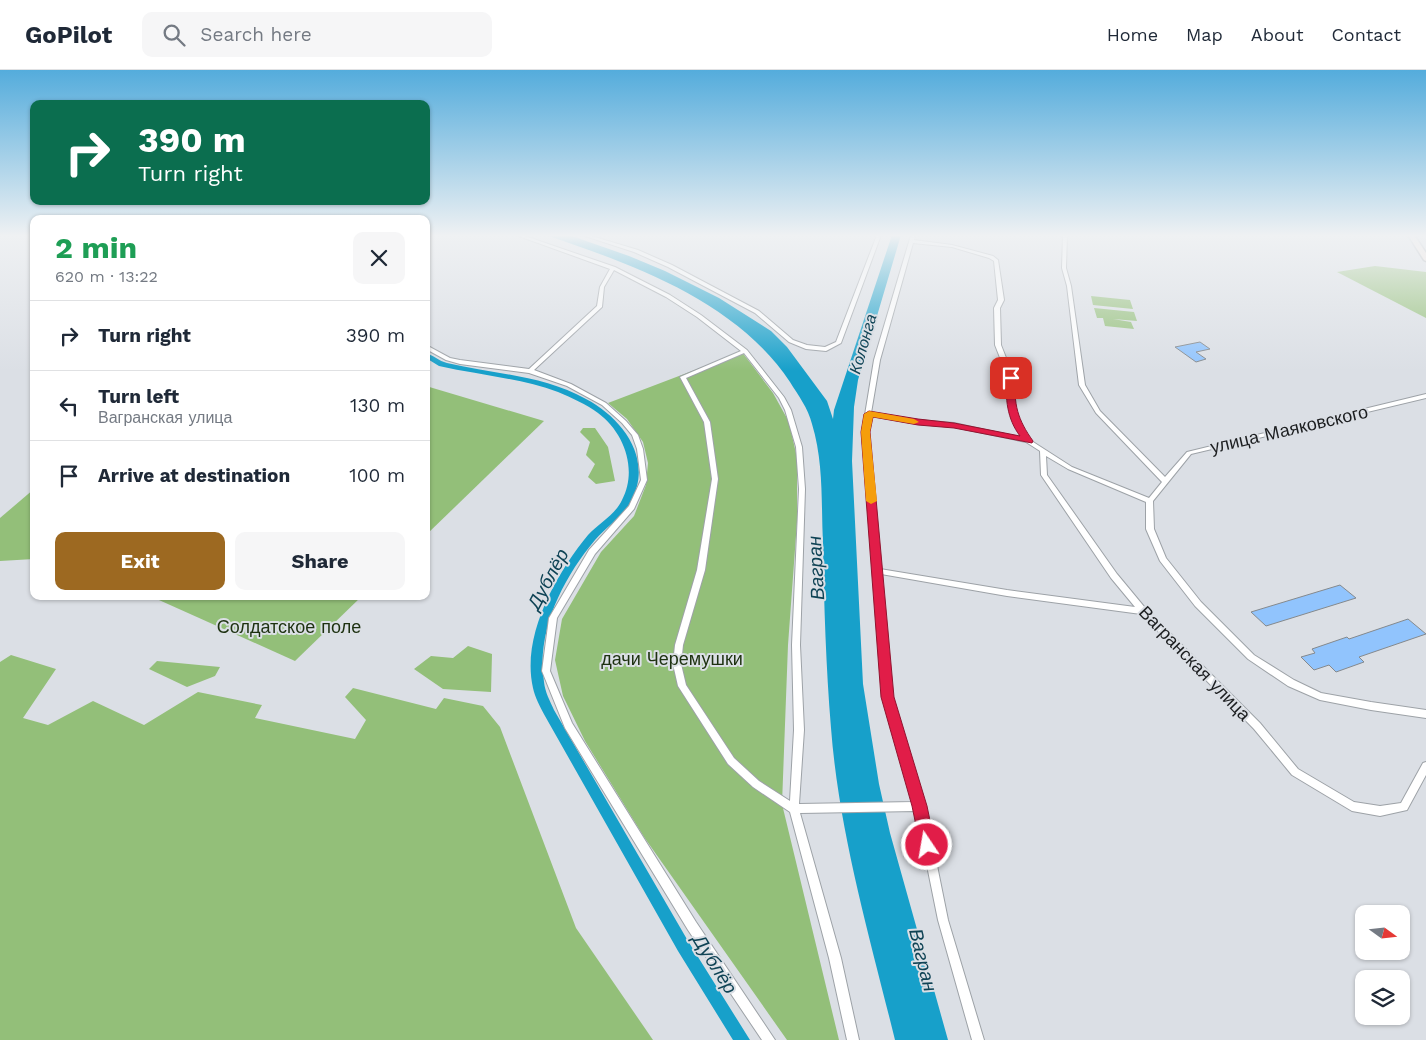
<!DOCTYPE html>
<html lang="en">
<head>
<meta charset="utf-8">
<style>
	:root { --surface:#fff; --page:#f6f6f7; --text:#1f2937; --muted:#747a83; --line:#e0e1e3; --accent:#9d6921 }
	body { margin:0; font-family:"Work Sans",sans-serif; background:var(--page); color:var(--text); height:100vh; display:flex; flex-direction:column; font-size:19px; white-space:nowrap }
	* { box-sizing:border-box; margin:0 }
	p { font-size:16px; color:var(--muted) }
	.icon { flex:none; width:28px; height:28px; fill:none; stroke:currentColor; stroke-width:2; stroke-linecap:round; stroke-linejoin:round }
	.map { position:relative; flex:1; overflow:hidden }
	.side { position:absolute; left:30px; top:145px; width:400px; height:385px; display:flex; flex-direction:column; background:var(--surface); border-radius:10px; box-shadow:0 1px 4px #0004 }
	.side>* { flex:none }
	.hud { position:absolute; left:30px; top:30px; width:400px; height:105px; border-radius:10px; box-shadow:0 1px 4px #0004; background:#0b6e4f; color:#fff; overflow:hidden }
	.needle { width:32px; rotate:105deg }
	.fabs { position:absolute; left:1355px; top:835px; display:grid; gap:10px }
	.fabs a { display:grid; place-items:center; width:55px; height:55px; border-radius:10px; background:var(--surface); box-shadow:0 1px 4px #0004; font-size:25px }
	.pin { position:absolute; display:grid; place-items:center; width:42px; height:42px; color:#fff; margin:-21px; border-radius:10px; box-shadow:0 2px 8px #0006 }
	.me { position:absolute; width:55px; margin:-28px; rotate:348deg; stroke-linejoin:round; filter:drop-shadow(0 0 4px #0008) }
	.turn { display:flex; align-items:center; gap:18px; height:105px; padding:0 25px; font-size:22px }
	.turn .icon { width:65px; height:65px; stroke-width:2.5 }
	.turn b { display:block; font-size:35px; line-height:42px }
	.round { display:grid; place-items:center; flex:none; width:52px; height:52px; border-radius:10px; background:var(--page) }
	.head { display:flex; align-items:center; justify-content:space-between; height:85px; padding:0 25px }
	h1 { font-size:30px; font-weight:700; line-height:38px; color:#1e9e55 }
	.action { display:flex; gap:10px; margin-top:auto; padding:10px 25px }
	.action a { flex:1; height:58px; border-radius:10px; background:var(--accent); color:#fff; font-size:20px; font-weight:700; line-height:58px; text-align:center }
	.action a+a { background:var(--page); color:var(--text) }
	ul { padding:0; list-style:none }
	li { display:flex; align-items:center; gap:15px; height:70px; padding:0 25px; border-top:1px solid var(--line) }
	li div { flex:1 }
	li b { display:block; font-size:19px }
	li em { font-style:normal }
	header { display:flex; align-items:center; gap:30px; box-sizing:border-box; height:70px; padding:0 25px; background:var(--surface); border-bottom:1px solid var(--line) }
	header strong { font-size:24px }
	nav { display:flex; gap:28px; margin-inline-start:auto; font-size:18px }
	.search { width:350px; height:45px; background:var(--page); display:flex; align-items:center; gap:12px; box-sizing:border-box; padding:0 18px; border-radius:10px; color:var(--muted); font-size:19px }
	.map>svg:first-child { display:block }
</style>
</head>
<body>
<header>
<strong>GoPilot</strong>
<div class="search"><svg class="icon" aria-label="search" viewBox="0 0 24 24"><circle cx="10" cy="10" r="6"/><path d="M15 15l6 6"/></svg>Search here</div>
<nav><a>Home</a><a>Map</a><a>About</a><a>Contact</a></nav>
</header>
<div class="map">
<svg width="1426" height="970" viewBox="0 0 1426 970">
	<rect width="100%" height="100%" fill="#dbdfe5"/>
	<!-- green -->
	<g fill="#93bf79">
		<polygon points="1375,196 1426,202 1426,248 1337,202"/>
		<polygon points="1091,226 1130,230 1133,239 1093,235"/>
		<polygon points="1094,238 1134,242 1137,251 1113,249 1131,252 1134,259 1105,256 1103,248 1097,248"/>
		<polygon points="742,282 773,323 789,352 797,388 797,452 788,575 782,734 839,970 787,970 644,767 585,671 563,626 555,590 562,549 601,482 634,446 646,415 648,393 643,372 627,349 608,333"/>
		<polygon points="426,316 544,351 426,465"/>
		<polygon points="583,358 595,358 608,377 615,411 596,414 588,407 595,394 586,385 590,372 580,362"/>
		<polygon points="34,419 34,489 0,491 0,448"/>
		<polygon points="150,526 362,526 295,591"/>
		<polygon points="468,576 492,584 491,622 443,619 414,599 431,586 453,588"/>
		<polygon points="11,585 56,599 23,648 48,655 93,631 144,655 198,622 262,635 255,648 355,669 366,650 345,627 353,618 436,639 444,628 483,636 500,657 576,858 653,970 0,970 0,592"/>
		<polygon points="157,591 220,597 215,606 187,617 149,599"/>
	</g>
	<!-- water -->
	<path fill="#17a0ca" d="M546,165H569L629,186L665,201L719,228L771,261L787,277L827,331L833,349L834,340L892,165H901L858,310L854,337L852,391L863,614L879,714L890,763L948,970H895C870,868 839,763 831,658C826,597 824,535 823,474C821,435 824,393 812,354C808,338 798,325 790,312C736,231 634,195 546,165Z"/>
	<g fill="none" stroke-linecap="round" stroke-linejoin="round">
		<!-- canal -->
		<path fill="#17a0ca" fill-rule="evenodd" d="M426,283C433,285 439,291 447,293C493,304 543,305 586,329C622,348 654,389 631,431C623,447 607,456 595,470C563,508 536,561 544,612C545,622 550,631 554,640L688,871L750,970H733L678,881L545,646C540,637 535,627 533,618C521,566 556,504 588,465C599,453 615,445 622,430C638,400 624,362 598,343C586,334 572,328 558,322C520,308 479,305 439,296L426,288Z"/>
	</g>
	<!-- building -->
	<g fill="#91c4fd" stroke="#84898d">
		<polygon points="1200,272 1210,279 1196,282 1206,289 1196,292 1175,277"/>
		<polygon points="1340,515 1356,528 1266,556 1251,542"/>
		<polygon points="1408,549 1426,564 1359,587 1364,592 1336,602 1329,595 1314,600 1301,587 1315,583 1312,579 1347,567 1349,569"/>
	</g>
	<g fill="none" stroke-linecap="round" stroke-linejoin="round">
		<!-- minor casing -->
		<g stroke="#9da2a7" stroke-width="2">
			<g id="minor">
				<path d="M516,165H522L615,197L670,225L701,245L747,280L784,327L791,340L802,377L805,419L800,575L804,660L799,734L914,732L883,627L862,363L874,290L911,165H915L914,170L952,175L993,186L998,190L1004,230L1000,238L1001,275L1014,308L1013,323L1017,347L1022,358L1030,370L1072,397L1149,428L1162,412L1096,343L1079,315L1067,216L1062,198L1063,165H1067L1066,198L1071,216L1085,315L1100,341L1165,407L1187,382L1426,324V328L1191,384L1153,431L1154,459L1166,488L1201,532L1254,585L1294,610L1321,623L1371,632L1426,640V648L1371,640L1320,630L1288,616L1248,589L1195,536L1160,491L1146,459V432L1068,399L1046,386L1047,405L1117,504L1146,539L1260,653L1298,699L1354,732L1380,736L1401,733L1423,693L1426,692V705L1407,740L1380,746L1352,741L1292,705L1254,659L1141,544L1007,526L881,504L891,627L925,736L948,850L984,970H972L938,850L916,741L800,743L841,888L859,970H847L829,888L790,742L753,717L728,694L678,616L673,594L675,575L697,500L712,409L704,352L680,307L741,281L697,247L666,227L614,200L604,217L602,237L534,300L571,314L606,333L626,351L638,365L643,379L647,410L634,439L595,484L557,548L550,601L572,653L696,852L775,970H762L688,860L565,658L542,601L549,548L589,480L629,436L641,410L637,379L632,365L622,353L602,335L567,316L529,303L460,294L446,290L426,279V275L450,288L460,290L529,299L597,236L600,217L610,199ZM913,173L952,177L989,188L994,191L998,230L994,238L995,275L1008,308L1007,323L1011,347L1016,358L1023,368L954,353L918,350L871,343L880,290ZM744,283L779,328L785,340L796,377L799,419L792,575L794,660L790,731L759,711L734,688L686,615L681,594L683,575L705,500L718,409L710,352L686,308ZM871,346L918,354L954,357L1026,372L1040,381L1041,405L1111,508L1135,537L1007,520L880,499L868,363Z"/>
				<polygon points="582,165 588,165 638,180 672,195 759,241 793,270 807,275 825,277 836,272 877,165 881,165 841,273 826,281 806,279 789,272 755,243 668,197 634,182"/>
			</g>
		</g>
		<!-- secondary casing -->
		<g stroke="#9da2a7" stroke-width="3">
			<polygon id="secondary" points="1408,165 1414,165 1426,183 1426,191 1424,190"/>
		</g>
		<!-- minor -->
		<use href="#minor" fill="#fff" fill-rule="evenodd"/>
		<!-- secondary -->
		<use href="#secondary" fill="#fbe7dc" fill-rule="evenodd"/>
	</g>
	<!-- sky -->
	<linearGradient id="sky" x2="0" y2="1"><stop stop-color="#54acdc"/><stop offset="0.55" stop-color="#eff1f3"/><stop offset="1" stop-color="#eff1f3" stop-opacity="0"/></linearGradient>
	<rect width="1426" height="301" fill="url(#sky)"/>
	<!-- route -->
	<path fill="#e11d48" stroke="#92132f" d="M1011,305L1016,308C1013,334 1018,350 1033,371L1032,373L954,358L918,355L873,347L870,362L894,627L927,736L935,775L933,780L927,782L922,780L920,775L912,736L881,627L861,362L864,344L869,341L918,349L954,353L1020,366C1007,349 1005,328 1007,308Z"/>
	<!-- slow -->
	<polygon fill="#f59e0b" points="869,341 914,349 919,352 914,354 873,347 870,362 877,431 871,434 866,431 861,362 864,344"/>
	<g text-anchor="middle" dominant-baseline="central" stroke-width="4" stroke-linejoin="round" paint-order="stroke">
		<!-- far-water labels -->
		<g font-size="16" font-style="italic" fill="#0f4355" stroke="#dbdfe5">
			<text transform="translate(863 274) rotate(-74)">Колонга</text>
		</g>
		<!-- street labels -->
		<g font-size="18" fill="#1c1e20" stroke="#dbdfe5">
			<text transform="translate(1289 359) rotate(-13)">улица Маяковского</text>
			<text transform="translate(1195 593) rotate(46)">Вагранская улица</text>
		</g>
		<!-- park labels -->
		<g font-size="18" fill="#1d3110" stroke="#dbdfe5">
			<text x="289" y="556">Солдатское поле</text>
			<text x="672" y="588">дачи Черемушки</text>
		</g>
		<!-- water labels -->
		<g font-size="19" font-style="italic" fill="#0f4355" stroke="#dbdfe5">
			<text transform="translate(816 498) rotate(-93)">Вагран</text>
			<text transform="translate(548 509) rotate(-62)">Дублёр</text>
			<text transform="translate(923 890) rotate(76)">Вагран</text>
			<text transform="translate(715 894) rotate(58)">Дублёр</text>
		</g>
	</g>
</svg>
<div class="fabs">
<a><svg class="needle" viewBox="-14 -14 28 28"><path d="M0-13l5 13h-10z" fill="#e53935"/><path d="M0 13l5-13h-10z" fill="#747a83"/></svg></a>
<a><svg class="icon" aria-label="layers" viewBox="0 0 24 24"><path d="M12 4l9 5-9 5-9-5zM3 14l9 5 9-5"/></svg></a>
</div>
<div class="pin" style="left:1011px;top:308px;background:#d93025"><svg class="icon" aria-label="arrive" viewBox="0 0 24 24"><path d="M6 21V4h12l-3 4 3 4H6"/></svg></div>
<svg class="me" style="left:927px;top:775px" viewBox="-20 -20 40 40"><circle r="17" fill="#e11d48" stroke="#fff" stroke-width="3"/><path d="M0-11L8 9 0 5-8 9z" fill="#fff"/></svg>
<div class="hud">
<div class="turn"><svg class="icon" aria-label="right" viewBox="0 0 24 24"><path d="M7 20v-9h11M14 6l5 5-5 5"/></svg><div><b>390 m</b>Turn right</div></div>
</div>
<section class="side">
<div class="head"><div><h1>2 min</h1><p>620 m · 13:22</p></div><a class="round"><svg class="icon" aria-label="close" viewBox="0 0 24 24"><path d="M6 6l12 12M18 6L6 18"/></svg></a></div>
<ul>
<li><svg class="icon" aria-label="right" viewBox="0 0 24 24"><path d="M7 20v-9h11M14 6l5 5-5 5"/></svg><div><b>Turn right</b></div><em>390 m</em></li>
<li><svg class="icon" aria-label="left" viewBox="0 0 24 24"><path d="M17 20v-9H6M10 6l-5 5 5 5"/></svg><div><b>Turn left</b><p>Вагранская улица</p></div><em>130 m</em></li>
<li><svg class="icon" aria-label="arrive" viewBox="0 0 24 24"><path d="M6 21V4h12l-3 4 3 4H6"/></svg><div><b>Arrive at destination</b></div><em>100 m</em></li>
</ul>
<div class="action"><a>Exit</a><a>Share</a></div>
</section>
</div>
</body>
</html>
